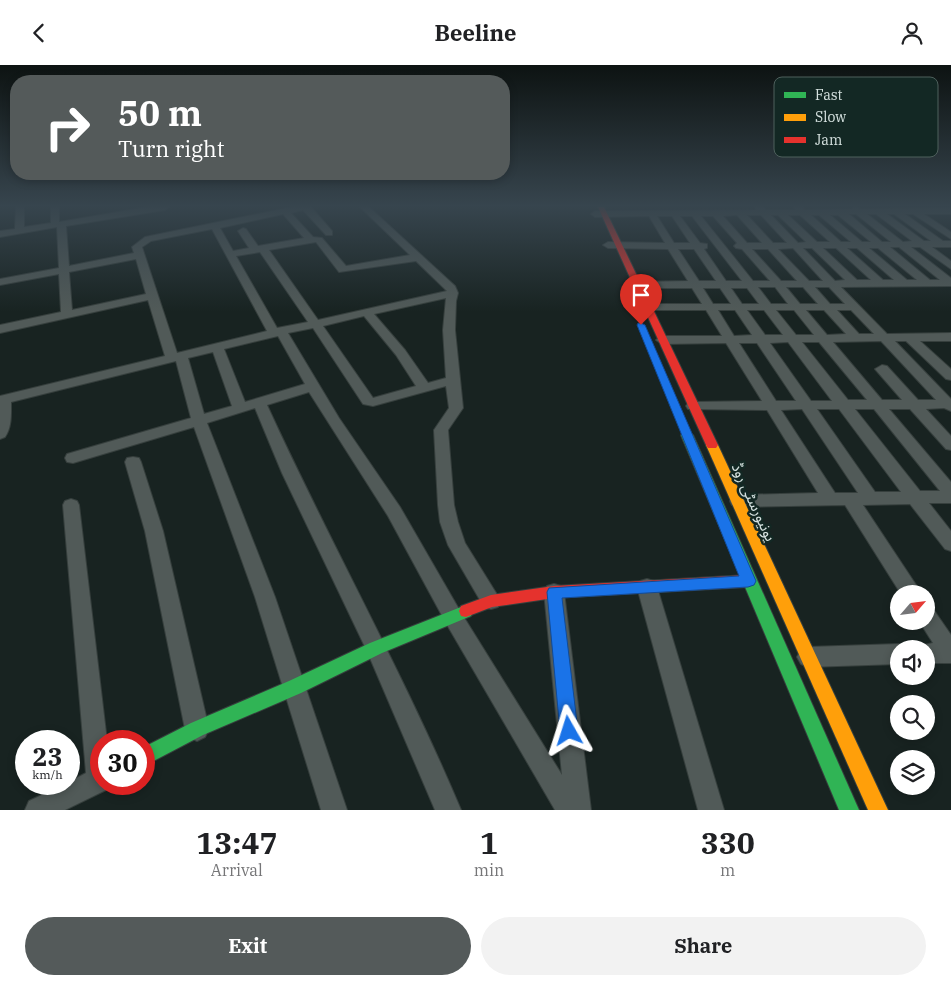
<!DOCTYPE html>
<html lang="en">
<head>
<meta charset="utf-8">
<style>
	:root { --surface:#fff; --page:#f2f2f2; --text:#202124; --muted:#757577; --accent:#545a5a }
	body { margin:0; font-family:"IBM Plex Serif","Noto Sans Arabic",serif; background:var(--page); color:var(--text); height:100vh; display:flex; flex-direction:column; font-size:19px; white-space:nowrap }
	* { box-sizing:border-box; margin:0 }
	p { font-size:16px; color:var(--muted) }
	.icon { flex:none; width:28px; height:28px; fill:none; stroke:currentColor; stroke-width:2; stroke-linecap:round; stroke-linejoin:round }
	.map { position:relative; height:745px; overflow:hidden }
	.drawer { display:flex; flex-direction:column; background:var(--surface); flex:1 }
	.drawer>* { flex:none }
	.guide { position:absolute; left:10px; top:10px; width:500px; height:105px; border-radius:20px; box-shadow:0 2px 8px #0003; background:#545a5a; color:#fff; overflow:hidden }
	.needle { width:32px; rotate:62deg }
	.controls { position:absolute; left:890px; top:520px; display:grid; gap:10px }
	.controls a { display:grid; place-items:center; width:45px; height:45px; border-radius:50%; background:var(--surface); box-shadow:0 2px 8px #0003; font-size:25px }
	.speed { position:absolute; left:15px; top:665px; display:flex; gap:10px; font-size:25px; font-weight:700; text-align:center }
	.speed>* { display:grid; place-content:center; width:65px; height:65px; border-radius:50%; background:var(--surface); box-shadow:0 2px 8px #0003; line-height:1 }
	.speed small { font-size:12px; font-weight:400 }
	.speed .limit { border:8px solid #d22; background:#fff; color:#111 }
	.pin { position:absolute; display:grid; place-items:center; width:42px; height:42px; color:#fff; margin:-51px -21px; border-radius:50% 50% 50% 0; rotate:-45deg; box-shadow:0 0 5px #0007 }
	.pin .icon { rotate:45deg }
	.me { position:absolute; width:55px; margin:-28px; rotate:354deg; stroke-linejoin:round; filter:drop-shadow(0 0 4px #0008) }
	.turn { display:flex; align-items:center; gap:18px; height:105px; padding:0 25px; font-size:22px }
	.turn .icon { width:65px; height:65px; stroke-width:2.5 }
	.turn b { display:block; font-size:35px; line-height:42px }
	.eta { display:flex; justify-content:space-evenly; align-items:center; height:85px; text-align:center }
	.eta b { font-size:30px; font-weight:700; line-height:35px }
	.action { display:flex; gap:10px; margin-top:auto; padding:10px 25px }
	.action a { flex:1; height:58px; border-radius:30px; background:var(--accent); color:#fff; font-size:20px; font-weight:700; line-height:58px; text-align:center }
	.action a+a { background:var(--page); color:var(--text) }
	header { display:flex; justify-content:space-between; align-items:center; height:65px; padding:0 25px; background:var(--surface); font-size:22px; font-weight:700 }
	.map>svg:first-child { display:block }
</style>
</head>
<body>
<header><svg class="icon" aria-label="back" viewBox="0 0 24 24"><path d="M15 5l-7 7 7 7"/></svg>Beeline<svg class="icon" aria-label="person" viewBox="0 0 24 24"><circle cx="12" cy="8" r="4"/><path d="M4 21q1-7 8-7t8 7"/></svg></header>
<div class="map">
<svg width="951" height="745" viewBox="0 0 951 745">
	<rect width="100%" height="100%" fill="#182321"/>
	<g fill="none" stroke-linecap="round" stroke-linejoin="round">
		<!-- street casing -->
		<g stroke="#363f3d" stroke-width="2">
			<g id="street">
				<path d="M16,142H24V162L51,158V142H59V157L147,142H169L165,145L66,161L69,201L134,188L132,182L145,172L292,142H311L332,166V170H326L303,145L291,148L313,172L322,173L346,201L410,190L360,142H369L455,221L458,228L456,236L455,265L463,343L448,365L454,440L458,457L465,478L501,536L498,542L491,544L484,542L448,480L440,457L438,440L434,365L449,343L446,321L373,341L363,339L313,263L288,268L339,353L400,442L460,546L562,710L544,527L547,521L554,519L561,521L564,527L591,745H555L446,558L388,451L309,327L267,340C329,476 403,607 461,745H435L367,586L282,408L255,343L207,358L275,532L347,745H321L255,532L194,362L73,398L67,397L65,393L67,389L191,353L176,296L11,337C11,349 12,362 5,372L0,374V331L165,291L148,235L0,268V260L61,247L59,209L0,220V214L59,203L57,162L0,172V166L15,164ZM283,149L304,173L258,181L246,164L243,163L238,166L249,183L233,186L220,163ZM212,164L267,266L177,288L142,182L151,176ZM316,177L339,207L416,196L447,226L318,255L269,185ZM260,187L308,257L277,263L236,191ZM136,194L146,229L72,245L69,207ZM446,233L443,265L446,313L428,318L405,285L374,249ZM364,251L396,290L416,321L373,333L323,261ZM278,271L305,319L245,337L224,284ZM213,287L232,341L204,349L188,293Z"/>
				<path d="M755,142H763L766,145H795L794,142H802L805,145L852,144L856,142L860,144L951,143V149H924L951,167V174L913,149H905L943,176H951V182H932L951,196V204L920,182H911L951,213V221L841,222L887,269L951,268V276H920L951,304V315L946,314L906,276H895L951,334V346L944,343L926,344L951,371V385L946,384L910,344H889L951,417V438H929L951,466V486L945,484L910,439L863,440L922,529H901L845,440L738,442L732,440L730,436L732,432L738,430L818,428L767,345L688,344L686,341L688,338L693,337L762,336L726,278L662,279L656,275L662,271H722L706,245H633L627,242L633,239H702L692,223H636L631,220L636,217L688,216L668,184L608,183L603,180L608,177L665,178L649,151L595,152L591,149L595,146L756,145ZM849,149H856L891,177H882ZM867,149H876L912,176L903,177ZM887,149H894L931,176H924ZM737,150L762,178H747L723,151ZM747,150H761L787,178H773ZM771,150H778L806,177L798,178ZM788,150H800L830,177H817ZM811,150H819L851,177H841ZM830,150H838L871,177H862ZM657,151H672L690,178H674ZM680,151H692L742,216H726L704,184L707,183V179L700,178ZM701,151H713L737,178L734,181L736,183L742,184L770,216H753ZM890,182H899L940,215H930ZM793,183L823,216H809L778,184ZM803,183H812L845,215L835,216ZM823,183H836L871,215H857ZM847,183H857L894,215H883ZM869,183H878L917,215H907ZM678,184H694L716,216H699ZM752,184H768L797,216H781ZM758,222H775L788,239H771ZM786,222H803L818,239H800ZM815,222H829L845,239H830ZM703,223H720L731,239H713ZM731,223H747L759,239H742ZM718,245H735L752,270L734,271ZM747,245H764L783,270H765ZM776,245H794L814,270H796ZM806,245H824L846,269L827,270ZM837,245H851L874,269H859ZM881,276L936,335H918L887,301L882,300L875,304L902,335H882L833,277ZM788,277L832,336H811L770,278ZM802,277H819L867,335H848ZM739,278H757L796,336H776ZM802,344L858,428H835L781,345ZM817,344H839L901,427H875ZM855,344H874L940,426H920Z"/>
				<polygon points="133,392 139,393 141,397 163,466 209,664 205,672 197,676 189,672 185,664 145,466 125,397 127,393"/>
				<polygon points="71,434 77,436 79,440 107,676 101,676 101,719 111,719 110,723 65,745 25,745 29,736 65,719 69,719 69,717 86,708 63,440 65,436"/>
				<polygon points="647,514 654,516 657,522 724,745 698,745 637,522 640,516"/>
				<polygon points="926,541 933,544 951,570 951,598 926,598 926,584 917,584 919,581 933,578 919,556 926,556"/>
				<polygon points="899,579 907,584 899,584 899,599 808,602 801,599 797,592 801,585 808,582"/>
			</g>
		</g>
		<!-- fast casing -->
		<g stroke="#363f3d" stroke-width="2">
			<g id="fast">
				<polygon points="687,366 693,370 859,745 839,745 681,370"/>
				<polygon points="466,540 471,541 473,546 471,551 382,588 301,628 203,670 144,701 144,682 191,658 289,616 370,578"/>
			</g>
		</g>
		<!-- slow casing -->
		<g stroke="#363f3d" stroke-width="2">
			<polygon id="slow" points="712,376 718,380 888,745 868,745 706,380"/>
		</g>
		<!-- jam casing -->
		<g stroke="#363f3d" stroke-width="2">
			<g id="jam">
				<polygon points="598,142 604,142 718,380 716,383 708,383 706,380"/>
				<polygon points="748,510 753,512 755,516 753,520 748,522 554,533 492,542 466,552 461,551 459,546 461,541 491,530 554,521"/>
			</g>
		</g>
		<!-- street -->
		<use href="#street" fill="#515a58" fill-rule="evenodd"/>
		<!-- fast -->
		<use href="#fast" fill="#30b455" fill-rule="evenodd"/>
		<!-- slow -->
		<use href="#slow" fill="#ff9f0a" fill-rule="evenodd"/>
		<!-- jam -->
		<use href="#jam" fill="#e5322d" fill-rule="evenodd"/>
	</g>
	<!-- sky -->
	<linearGradient id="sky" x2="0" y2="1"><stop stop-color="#0d1312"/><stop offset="0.57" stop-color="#37454e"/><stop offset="1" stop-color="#37454e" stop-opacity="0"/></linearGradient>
	<rect width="951" height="247" fill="url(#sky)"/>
	<!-- route -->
	<polygon fill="#1a73e8" stroke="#114b97" points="638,258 641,258 645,260 756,516 754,520 748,522 562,533 578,666 575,672 569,675 563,672 560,666 547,527 549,523 739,511 637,260"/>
	<g text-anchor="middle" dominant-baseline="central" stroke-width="5" stroke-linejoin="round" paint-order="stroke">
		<!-- street labels -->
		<g font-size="15" fill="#d6e2e0" stroke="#132824">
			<text transform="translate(754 437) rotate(65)">یونیورسٹی روڈ</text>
		</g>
	</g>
	<!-- legend -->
	<rect x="774" y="12" width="164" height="80" rx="8" fill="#132824" stroke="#4e605c" stroke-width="1"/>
	<rect x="784" y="27" width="22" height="6" fill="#30b455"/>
	<rect x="784" y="49" width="22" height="7" fill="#ff9f0a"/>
	<rect x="784" y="72" width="22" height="6" fill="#e5322d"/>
	<g font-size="14" fill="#d6e2e0">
		<text x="815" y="35">Fast</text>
		<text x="815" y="57">Slow</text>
		<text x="815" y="80">Jam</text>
	</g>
</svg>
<div class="controls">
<a><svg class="needle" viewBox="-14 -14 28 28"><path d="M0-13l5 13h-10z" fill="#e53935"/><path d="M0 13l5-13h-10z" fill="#757577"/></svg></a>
<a><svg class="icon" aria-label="sound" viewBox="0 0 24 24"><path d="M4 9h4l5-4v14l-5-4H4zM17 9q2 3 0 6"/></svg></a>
<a><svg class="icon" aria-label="search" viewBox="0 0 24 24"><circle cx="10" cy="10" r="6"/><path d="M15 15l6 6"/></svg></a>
<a><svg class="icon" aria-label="layers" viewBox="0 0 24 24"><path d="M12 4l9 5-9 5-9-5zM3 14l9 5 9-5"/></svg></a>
</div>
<div class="speed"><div>23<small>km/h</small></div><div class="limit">30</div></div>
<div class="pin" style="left:641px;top:260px;background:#d93025"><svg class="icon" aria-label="arrive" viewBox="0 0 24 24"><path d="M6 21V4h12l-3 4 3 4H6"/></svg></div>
<svg class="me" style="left:569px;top:666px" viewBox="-20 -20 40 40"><path d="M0-17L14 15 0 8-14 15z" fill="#1a73e8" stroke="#fff" stroke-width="4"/></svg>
<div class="guide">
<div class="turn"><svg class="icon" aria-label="right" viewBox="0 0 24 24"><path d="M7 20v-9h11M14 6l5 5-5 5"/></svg><div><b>50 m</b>Turn right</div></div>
</div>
</div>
<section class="drawer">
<div class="eta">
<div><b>13:47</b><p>Arrival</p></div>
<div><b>1</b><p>min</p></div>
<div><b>330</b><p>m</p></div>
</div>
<div class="action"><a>Exit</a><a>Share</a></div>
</section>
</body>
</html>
